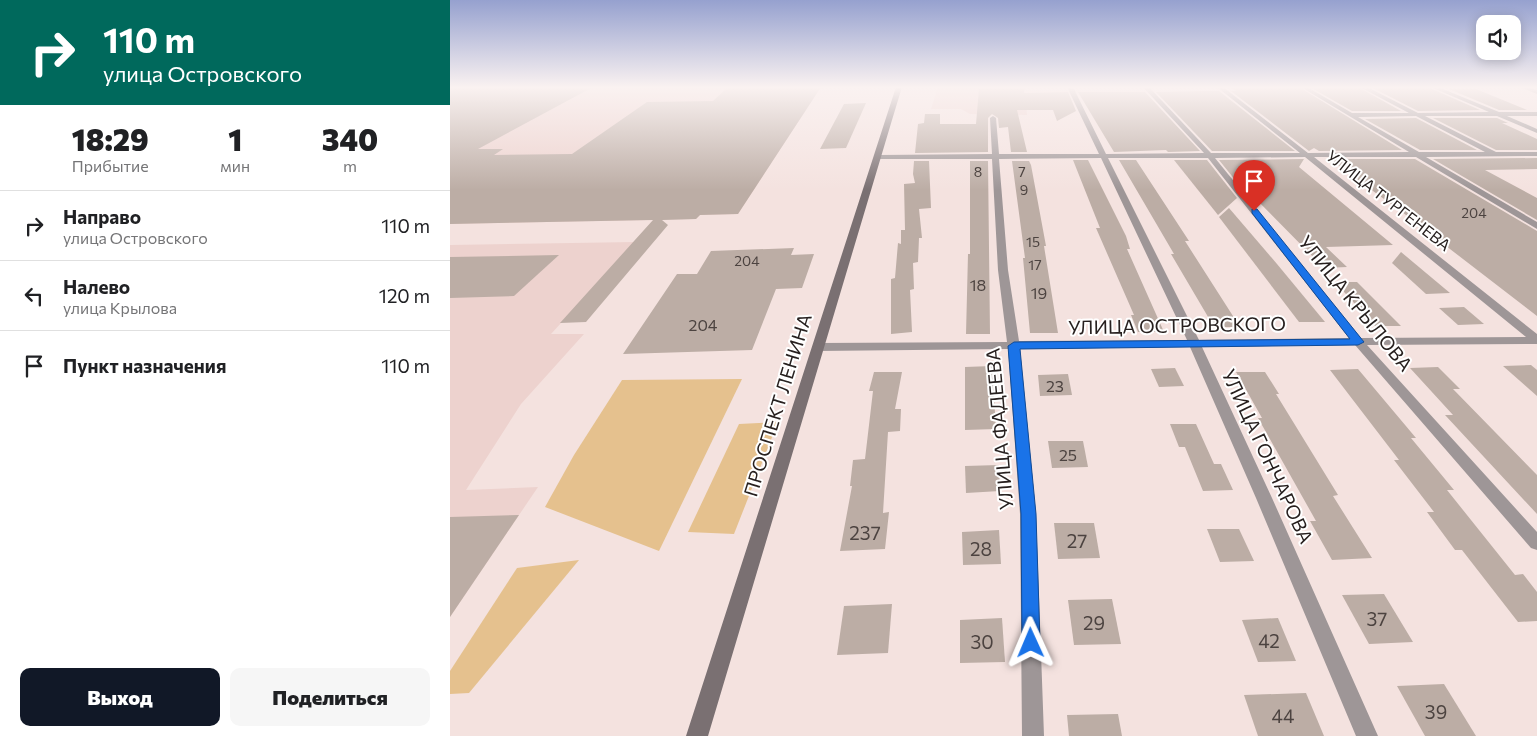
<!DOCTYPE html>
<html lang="ru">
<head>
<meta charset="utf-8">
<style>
	:root { --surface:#fff; --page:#f6f6f6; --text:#202124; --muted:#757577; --line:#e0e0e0; --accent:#111827 }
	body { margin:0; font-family:Commissioner,sans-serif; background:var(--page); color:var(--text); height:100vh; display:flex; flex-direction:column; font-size:19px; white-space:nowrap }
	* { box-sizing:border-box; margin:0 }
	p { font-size:16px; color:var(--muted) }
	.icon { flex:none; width:28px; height:28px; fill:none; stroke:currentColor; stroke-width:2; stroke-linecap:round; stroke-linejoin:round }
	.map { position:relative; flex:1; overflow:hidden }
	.details { display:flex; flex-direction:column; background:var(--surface); width:450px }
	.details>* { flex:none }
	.guide { background:#00695c; color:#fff; overflow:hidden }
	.tools { position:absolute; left:1026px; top:15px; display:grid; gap:10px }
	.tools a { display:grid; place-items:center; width:45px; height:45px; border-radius:10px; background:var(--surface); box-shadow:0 2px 12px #0003; font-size:25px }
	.pin { position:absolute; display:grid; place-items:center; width:42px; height:42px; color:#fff; margin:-51px -21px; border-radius:50% 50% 50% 0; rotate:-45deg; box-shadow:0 0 5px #0007 }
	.pin .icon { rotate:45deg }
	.me { position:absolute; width:55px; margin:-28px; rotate:359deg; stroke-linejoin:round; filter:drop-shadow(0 0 4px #0008) }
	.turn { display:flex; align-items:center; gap:18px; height:105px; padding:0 20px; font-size:22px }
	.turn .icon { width:65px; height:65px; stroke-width:2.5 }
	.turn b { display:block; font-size:35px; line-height:42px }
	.eta { display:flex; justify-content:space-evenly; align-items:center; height:85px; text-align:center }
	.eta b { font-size:30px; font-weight:800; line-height:35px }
	.cta { display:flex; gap:10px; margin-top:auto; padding:10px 20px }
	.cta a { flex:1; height:58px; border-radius:10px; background:var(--accent); color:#fff; font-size:20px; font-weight:800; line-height:58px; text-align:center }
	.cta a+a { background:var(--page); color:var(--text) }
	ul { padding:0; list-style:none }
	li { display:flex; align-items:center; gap:15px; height:70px; padding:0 20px; border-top:1px solid var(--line) }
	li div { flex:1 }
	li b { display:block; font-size:19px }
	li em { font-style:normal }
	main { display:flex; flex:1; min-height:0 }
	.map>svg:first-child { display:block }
</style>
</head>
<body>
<main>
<section class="details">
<div class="guide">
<div class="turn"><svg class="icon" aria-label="right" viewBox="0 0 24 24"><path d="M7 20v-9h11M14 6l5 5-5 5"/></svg><div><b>110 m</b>улица Островского</div></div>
</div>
<div class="eta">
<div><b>18:29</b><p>Прибытие</p></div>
<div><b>1</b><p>мин</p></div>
<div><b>340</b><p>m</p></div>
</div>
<ul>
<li><svg class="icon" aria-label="right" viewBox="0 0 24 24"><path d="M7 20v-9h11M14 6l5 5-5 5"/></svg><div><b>Направо</b><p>улица Островского</p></div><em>110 m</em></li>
<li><svg class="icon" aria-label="left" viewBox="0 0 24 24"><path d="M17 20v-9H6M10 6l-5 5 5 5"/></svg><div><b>Налево</b><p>улица Крылова</p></div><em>120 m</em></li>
<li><svg class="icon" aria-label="arrive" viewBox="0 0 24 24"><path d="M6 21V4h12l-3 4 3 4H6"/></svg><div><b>Пункт назначения</b></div><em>110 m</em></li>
</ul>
<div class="cta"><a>Выход</a><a>Поделиться</a></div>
</section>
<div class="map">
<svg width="1087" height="736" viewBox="0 0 1087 736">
	<rect width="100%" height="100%" fill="#f4e2df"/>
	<!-- built -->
	<g fill="#edd2ce">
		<polygon points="0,87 371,87 288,214 250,215 246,219 0,224"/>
		<polygon points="488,87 575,87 577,115 520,114 511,109 481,109"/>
		<polygon points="185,242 101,334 134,334 71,404 16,490 88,487 0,617 0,245"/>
	</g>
	<!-- green -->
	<g fill="#e5c18e">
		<polygon points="292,379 209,551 95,507 124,455 172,380"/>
		<polygon points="328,422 284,534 238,532 289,424"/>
		<polygon points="129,560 19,693 0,694 0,671 67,568"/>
	</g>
	<!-- building -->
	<g fill="#bcada5">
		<polygon points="0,87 143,87 28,149 53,149 44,155 122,154 197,102 263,101 278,87 371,87 288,214 250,215 246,219 212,220 218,225 136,322 110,323 203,220 0,224"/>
		<polygon points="781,87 849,87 952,150 869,151 864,148 859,151 781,91 786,91"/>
		<polygon points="860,87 908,87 951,111 902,111"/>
		<polygon points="921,87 970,87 982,89 1030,110 968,111"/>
		<polygon points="529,89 574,89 574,93 618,92 626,111 607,121 603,110 567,110 577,152 561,152 558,127 549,128 548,118 542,114 538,118 538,152 465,153 468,124 474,123 475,114 490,114 490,124 526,124"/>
		<polygon points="999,89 1026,89 1077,110 1049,110"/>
		<polygon points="754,91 769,91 845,151 762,151 706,92"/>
		<polygon points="628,92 695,92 750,151 718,152 716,150 664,152"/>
		<polygon points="416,103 396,148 370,149 394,104"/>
		<polygon points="966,118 1027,150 970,150 915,119"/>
		<polygon points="983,118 1047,118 1058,123 1052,123 1087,139 1087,150 1046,150"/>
		<polygon points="1087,158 1087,169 1035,170 1087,198 1087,220 983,159"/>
		<polygon points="854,159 849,167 943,245 876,247 897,267 874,268 796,189 794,191 769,160"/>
		<polygon points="879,159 965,159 1087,231 1087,316 987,239 989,239"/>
		<polygon points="623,160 638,160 676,236 680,249 677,249 714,332 688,332 681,315 684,315 646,228 650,228"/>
		<polygon points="669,160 686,160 739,241 735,241 790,327 764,327 721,254 724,254"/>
		<polygon points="724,160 757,160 787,198 768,215"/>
		<polygon points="464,161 479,161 481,208 469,209 472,238 469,238 468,262 463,263 464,289 460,290 462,332 441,334 441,279 445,278 448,243 451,244 451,230 455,230 454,184 465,183 463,174"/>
		<polygon points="520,161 538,161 540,334 516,334 518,254 520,254"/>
		<polygon points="562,161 579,161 581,165 596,246 594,246 608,333 580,333 573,258 575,258"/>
		<polygon points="779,208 827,264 875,322 849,322 769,217"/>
		<polygon points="344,248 341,255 364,254 352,288 326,289 302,350 173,354 227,274 247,274 261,251"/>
		<polygon points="951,252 1000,293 976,294 942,263"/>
		<polygon points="109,255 64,296 0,298 0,257"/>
		<polygon points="885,282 907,282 951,326 925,326"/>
		<polygon points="1014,307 1034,324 1008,325 989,308"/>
		<polygon points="1081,365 1087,370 1087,396 1053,366"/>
		<polygon points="542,366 546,429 515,430 515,367"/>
		<polygon points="988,367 1010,389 1003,389 1087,475 1087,514 995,415 1003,415 960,368"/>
		<polygon points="725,368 734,386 709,387 701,369"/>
		<polygon points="908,369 966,438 961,438 1004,490 997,490 1065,575 1073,574 1087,592 1087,621 1068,622 1012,550 1005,550 977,512 984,512 944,460 949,460 880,370"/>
		<polygon points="424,372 452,372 445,409 451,409 450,431 438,432 433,513 439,512 435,549 390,551 402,486 400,486 403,460 415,459 423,391 419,391"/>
		<polygon points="786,372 815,372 829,394 826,394 888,495 883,496 922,558 882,560 860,521 866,521 808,418 812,418"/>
		<polygon points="618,374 622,395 590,396 588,375"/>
		<polygon points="720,424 746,424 764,464 771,464 783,490 753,491 735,447 729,447"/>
		<polygon points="598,441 633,441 638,467 602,468"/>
		<polygon points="549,465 550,491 516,493 515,466"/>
		<polygon points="69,515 0,617 0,517"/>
		<polygon points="604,523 644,523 650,558 608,559"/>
		<polygon points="757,529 789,529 804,561 770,562"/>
		<polygon points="549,530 551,564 513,565 512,532"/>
		<polygon points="934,594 963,642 919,644 892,595"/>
		<polygon points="662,599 671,644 624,645 618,600"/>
		<polygon points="442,604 438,653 387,655 394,606"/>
		<polygon points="552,618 555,662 510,663 510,620"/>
		<polygon points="828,618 846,661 808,662 792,620"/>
		<polygon points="994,684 1026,736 975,736 947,686"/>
		<polygon points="856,693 874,736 808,736 794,695"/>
		<polygon points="668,714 672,736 619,736 617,715"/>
	</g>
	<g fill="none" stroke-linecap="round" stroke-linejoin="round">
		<!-- street -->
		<g fill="#9e9697" fill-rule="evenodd">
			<path d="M621,87L624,89L656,154L754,153L693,87H699L761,153H850L767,87H773L858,153L959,152L851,87H857L902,113H959L910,87H917L968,113L1039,112L981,87H988L1049,112H1087V116H1057L1087,129V133L1047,116H975L1046,152H1087V156L976,157L1087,222V229L966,157H864L1087,334V344L917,345L1087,532V550L1081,548L905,345L752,347L822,498L928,736H906L806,498L740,347L570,349L586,514L594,736H572L570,514L558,349L368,351L362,347L368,343L557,342L548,270L542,159H429L425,157L429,155L542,154L540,118L543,116L546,118L549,154H649L618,89ZM966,116L1035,152H969L908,117ZM855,157L1076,337L911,338L765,158ZM651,158L737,340L569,341L558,270L549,159ZM658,158H758L899,338L749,340Z"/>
			<polygon points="1070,87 1078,87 1087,90 1087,94"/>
		</g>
		<!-- secondary -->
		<polygon fill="#7a7072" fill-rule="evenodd" points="446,87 452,87 442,120 258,736 236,736"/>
	</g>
	<!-- sky -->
	<linearGradient id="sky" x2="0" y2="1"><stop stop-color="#96a1cf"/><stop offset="0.46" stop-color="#faf2f1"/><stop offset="1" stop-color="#faf2f1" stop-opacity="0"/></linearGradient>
	<rect width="1087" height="190" fill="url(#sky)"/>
	<!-- route -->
	<polygon fill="#1a73e8" stroke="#114b97" points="802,209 807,209 914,342 908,345 570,349 586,514 590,643 588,649 581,652 575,649 572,643 571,514 558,346 564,342 900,339 802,213"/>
	<g text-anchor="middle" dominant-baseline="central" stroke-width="4" stroke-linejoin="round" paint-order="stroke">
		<!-- far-number labels -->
		<g font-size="14" fill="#4c4340">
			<text x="528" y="171">8</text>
			<text x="572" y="171">7</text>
			<text x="574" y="189">9</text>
			<text x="1024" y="212">204</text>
			<text x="583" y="241">15</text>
			<text x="297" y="260">204</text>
			<text x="585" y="264">17</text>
		</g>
		<!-- far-street labels -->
		<g font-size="16" fill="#27201f" stroke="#fff">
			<text transform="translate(939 200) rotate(38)">УЛИЦА ТУРГЕНЕВА</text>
		</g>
		<!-- number labels -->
		<g font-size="16" fill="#4c4340">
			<text x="528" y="284">18</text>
			<text x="589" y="292">19</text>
			<text x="253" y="324">204</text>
			<text x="605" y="385">23</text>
			<text x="618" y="454">25</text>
		</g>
		<!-- street labels -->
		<g font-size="19" fill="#27201f" stroke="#fff">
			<text transform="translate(906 303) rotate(51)">УЛИЦА КРЫЛОВА</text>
			<text transform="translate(727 325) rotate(-1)">УЛИЦА ОСТРОВСКОГО</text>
			<text transform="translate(327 405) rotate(-73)">ПРОСПЕКТ ЛЕНИНА</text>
			<text transform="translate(549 429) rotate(-95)">УЛИЦА ФАДЕЕВА</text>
			<text transform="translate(818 456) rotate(65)">УЛИЦА ГОНЧАРОВА</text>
		</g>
		<!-- near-number labels -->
		<g font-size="19" fill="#4c4340">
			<text x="415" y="532">237</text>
			<text x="627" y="540">27</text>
			<text x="531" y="548">28</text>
			<text x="927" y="618">37</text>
			<text x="644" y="622">29</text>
			<text x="819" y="640">42</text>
			<text x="532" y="641">30</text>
			<text x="986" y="711">39</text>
			<text x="833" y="715">44</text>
		</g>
	</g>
</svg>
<div class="tools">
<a><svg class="icon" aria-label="sound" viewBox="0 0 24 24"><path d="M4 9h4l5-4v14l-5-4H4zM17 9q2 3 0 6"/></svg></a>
</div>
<div class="pin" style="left:804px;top:211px;background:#d93025"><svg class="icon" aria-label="arrive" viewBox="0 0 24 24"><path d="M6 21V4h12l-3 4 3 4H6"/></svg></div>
<svg class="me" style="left:581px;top:643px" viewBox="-20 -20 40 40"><path d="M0-17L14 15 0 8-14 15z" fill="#1a73e8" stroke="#fff" stroke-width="4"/></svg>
</div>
</main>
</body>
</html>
